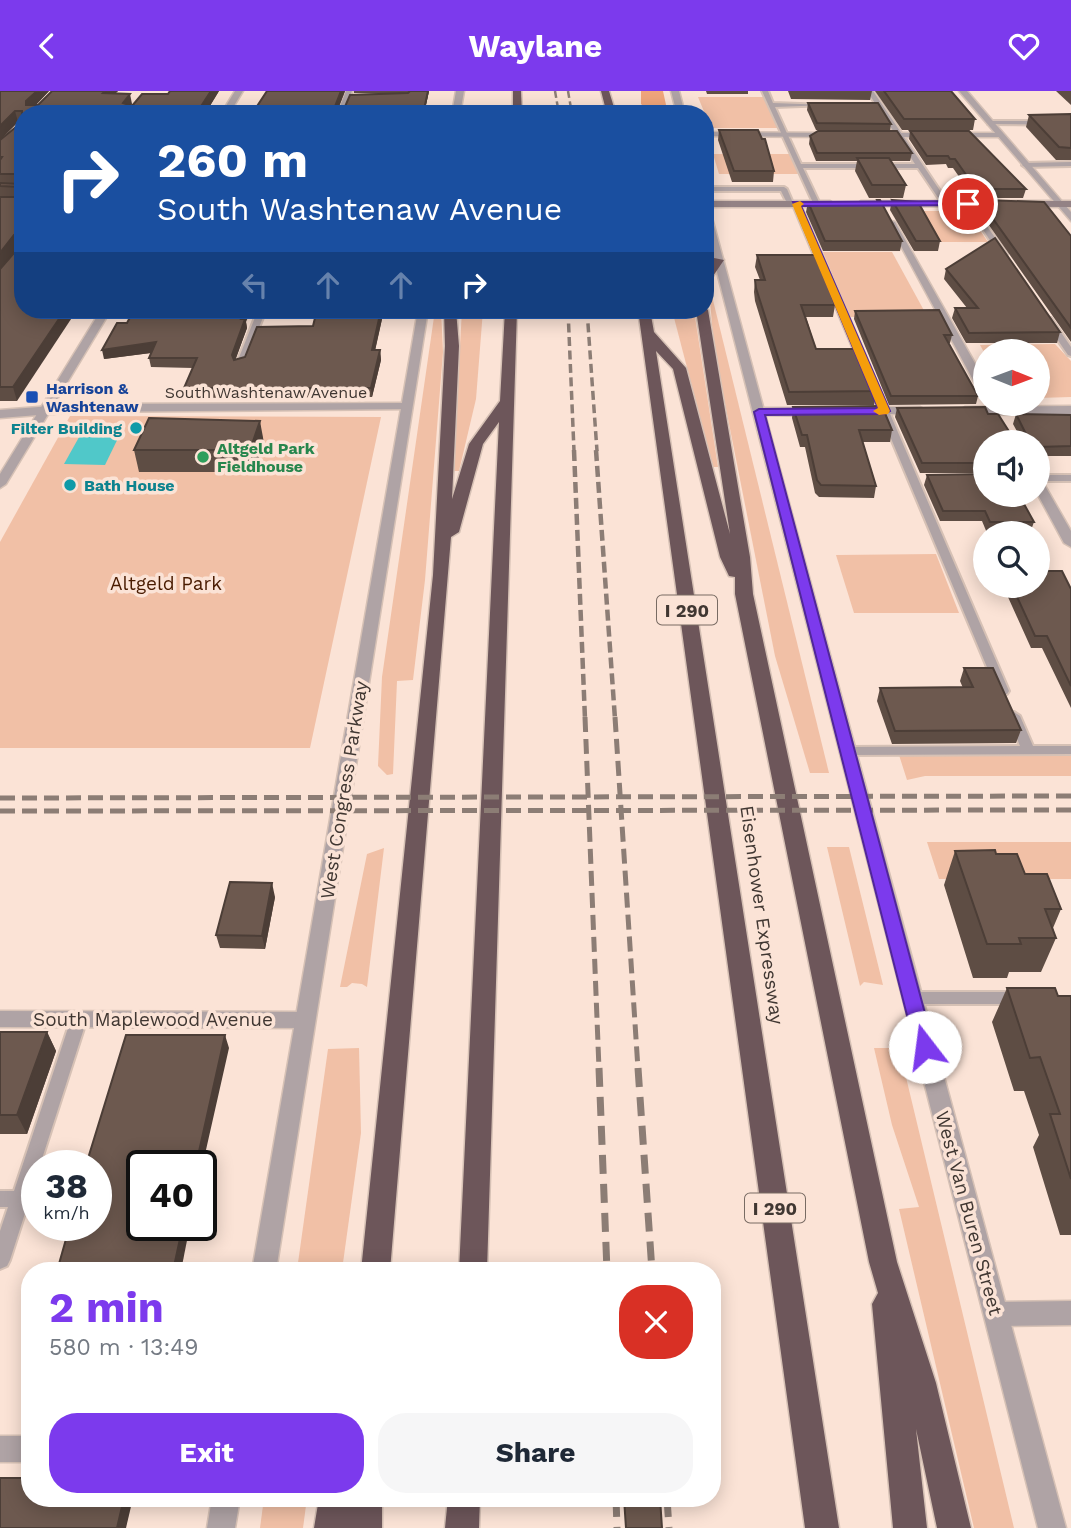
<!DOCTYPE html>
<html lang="en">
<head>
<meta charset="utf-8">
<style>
	:root { --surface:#fff; --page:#f6f6f7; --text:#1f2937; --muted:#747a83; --accent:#7c3aed }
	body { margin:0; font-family:"Work Sans",sans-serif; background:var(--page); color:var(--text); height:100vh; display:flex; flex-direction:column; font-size:26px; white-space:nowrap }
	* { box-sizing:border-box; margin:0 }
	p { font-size:23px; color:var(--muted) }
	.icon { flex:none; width:38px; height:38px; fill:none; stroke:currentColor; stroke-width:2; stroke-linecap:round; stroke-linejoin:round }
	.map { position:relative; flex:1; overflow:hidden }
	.sheet { position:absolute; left:21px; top:1171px; width:700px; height:245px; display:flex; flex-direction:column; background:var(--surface); border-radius:28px; box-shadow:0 4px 18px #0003 }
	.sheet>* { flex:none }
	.hud { position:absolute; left:14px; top:14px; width:700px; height:214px; border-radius:28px; box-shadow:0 4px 18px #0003; background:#1a4fa0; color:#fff; overflow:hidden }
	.needle { width:46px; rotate:91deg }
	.buttons { position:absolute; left:973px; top:248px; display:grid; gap:14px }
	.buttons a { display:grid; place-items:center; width:77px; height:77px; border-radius:50%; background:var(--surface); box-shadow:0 4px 18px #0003; font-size:35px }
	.speed { position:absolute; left:21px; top:1059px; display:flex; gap:14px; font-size:35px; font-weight:700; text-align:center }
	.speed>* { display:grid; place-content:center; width:91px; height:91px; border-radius:50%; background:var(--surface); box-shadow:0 4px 18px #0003; line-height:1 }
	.speed small { font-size:18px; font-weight:400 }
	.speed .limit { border:4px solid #111; border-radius:10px; background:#fff; color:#111 }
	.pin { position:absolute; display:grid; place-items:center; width:60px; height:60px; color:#fff; margin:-30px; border:4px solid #fff; border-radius:50%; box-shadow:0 2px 7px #0007 }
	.me { position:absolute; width:77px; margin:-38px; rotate:345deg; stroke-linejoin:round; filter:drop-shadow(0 0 5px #0008) }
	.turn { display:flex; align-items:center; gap:24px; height:147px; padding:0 28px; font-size:32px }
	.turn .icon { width:91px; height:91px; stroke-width:2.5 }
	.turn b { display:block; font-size:49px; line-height:60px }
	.lanes { display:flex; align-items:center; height:66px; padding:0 28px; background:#0003; justify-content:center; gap:35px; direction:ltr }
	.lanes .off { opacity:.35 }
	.round { display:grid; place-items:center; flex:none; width:74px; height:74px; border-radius:28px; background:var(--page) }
	.summary { display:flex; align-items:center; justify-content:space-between; height:119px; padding:0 28px }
	h1 { font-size:42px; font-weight:700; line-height:52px; color:var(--accent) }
	.action { display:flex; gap:14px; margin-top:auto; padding:14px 28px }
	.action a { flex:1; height:80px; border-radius:28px; background:var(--accent); color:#fff; font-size:28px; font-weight:700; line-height:80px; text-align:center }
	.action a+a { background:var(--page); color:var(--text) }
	header { display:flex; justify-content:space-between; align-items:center; height:91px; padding:0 28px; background:var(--accent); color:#fff; font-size:32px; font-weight:700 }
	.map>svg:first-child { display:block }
</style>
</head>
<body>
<header><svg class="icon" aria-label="back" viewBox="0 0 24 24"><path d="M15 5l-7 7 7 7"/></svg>Waylane<svg class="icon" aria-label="heart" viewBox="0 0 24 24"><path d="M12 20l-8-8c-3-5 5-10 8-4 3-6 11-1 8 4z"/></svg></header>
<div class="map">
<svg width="1071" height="1437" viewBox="0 0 1071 1437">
	<rect width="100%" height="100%" fill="#fbe3d6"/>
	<!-- green -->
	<g fill="#f1c0a6">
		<polygon points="698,6 764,6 778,37 707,37 705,23"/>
		<polygon points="713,63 790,63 798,83 719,83"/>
		<polygon points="919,120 967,120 988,151 938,151"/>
		<polygon points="823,161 892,161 927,225 850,226"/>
		<polygon points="709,197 710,197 829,682 810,682 775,565 714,257"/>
		<polygon points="435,219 441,219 443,261 425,489 413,589 397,590 393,683 387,684 378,675 382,586"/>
		<polygon points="462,219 483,219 476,308 459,380 453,380"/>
		<polygon points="672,219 694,219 718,376 713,376"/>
		<polygon points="1055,253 1071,270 1071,306 1038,307 1038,261 985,261 985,263 980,254"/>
		<polygon points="70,325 381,326 310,657 0,657 0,451"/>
		<polygon points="936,463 959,522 854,522 836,464"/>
		<polygon points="899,664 1071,665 1071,685 925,685 907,689"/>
		<polygon points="927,751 1071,751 1071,788 939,788"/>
		<polygon points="827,756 849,756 883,894 864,891 860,895"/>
		<polygon points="384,757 367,896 362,893 352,892 347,896 340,896 367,763"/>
		<polygon points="359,957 361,1042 342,1179 297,1179 328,958"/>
		<polygon points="874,957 899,957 1014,1437 974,1437 899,1118 919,1116 892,1034"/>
		<polygon points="264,1407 307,1407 303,1437 260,1437"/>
	</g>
	<!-- forest -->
	<polygon fill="#f0a57b" points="641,0 663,0 668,23 651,23 641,13"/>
	<!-- water -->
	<polygon fill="#50c8c9" points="83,339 122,339 105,374 64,373"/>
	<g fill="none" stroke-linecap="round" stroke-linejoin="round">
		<!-- service casing -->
		<g stroke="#d6c1b5" stroke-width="4">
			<g id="service">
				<polygon points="346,0 352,0 343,23 337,23"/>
				<polygon points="762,0 768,0 773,12 828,14 775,16 801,73 915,73 867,0 873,0 949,113 943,114 918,77 803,77 820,113 814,114"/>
				<polygon points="990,30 1071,30 1071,34 988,33"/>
				<polygon points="1071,71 1071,75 1025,76 1022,74 1025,72"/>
				<polygon points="705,96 784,96 787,98 793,112 800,113 1009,600 1007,603 999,603 997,600 793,114 788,114 781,100 705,100"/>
				<polygon points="966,112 970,112 1007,163 1006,165 1000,165"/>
				<polygon points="258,219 266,219 244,274 237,276 236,274"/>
				<polygon points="1045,227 1051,227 1071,256 1071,265 1068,264 1044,229"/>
				<rect x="1038" y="384" width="33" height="6"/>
				<polygon points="1014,621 1020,625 1033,655 1071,655 1071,663 847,664 840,660 847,656 1020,655 1008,625"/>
				<polygon points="912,901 1019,901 1025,902 1027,907 1025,912 1019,913 912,913 906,912 904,907 906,902"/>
				<polygon points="79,921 85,923 87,928 40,1074 37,1074 37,1085 10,1169 7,1175 0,1178 0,1140 8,1116 0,1116 0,1100 14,1100 71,928 73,923"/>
			</g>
		</g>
		<!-- minor casing -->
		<g stroke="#d6c1b5" stroke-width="3">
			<g id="minor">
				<polygon points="705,41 835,42 839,44 835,46 705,45"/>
				<polygon points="877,42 999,42 1003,44 999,46 874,46"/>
				<polygon points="887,129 895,131 985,290 985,303 979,300"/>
				<polygon points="407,312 411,314 411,318 77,321 0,327 0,319 77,313"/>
				<polygon points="1071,315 1071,323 965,324 959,320 965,316"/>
				<polygon points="920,316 924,318 924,322 860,324 854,320 860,316"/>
				<polygon points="759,317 815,317 821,321 815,325 755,324 753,321"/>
				<polygon points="1038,389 1044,393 1071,440 1071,456 1064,452 1038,404"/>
				<polygon points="0,920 305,921 312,923 315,929 312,935 305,937 0,936"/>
				<polygon points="1071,1210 1071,1234 996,1235 987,1232 984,1223 987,1214 996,1211"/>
				<rect x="0" y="1345" width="30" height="26"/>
			</g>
		</g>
		<!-- tertiary casing -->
		<g stroke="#d6c1b5" stroke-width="3">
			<g id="tertiary">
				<polygon points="235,0 243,0 229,23 221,23"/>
				<polygon points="456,0 464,0 460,23 452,23"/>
				<polygon points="671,0 679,0 685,23 677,23"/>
				<polygon points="959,0 967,0 1071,121 1071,130"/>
				<polygon points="705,113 709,116 1066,1437 1038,1437 705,134"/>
				<polygon points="101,219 111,219 6,393 0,397 0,383"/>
				<polygon points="418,219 428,219 276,1180 252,1180"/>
				<polygon points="212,1407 240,1407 235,1437 207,1437"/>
			</g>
		</g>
		<!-- secondary casing -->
		<g stroke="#d6c1b5" stroke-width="3">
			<g id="secondary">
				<polygon points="705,110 830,110 834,113 830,116 705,116"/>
				<polygon points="861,110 1071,110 1071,116 858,115 857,113"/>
			</g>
		</g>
		<!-- motorway casing -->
		<g stroke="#d6c1b5" stroke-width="3">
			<g id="motorway">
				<polygon points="513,0 521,0 522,23 513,23"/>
				<polygon points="601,0 609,0 616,23 607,23"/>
				<polygon points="714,167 724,169 709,191 705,191 705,179"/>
				<polygon points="705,216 708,219 750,466 753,503 897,1171 936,1292 971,1437 937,1437 916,1338 927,1437 893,1437 872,1213 878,1202 869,1171 735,503 735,486 729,485 720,466 673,278 656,260 839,1437 805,1437 638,219 650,219 654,241 686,277 730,443 696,219 705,219"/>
				<polygon points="444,219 456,219 459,255 452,408 469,353 500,310 505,219 517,219 487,1180 459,1180 499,331 483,353 459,441 451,446 390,1180 361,1180 433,484 445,255"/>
				<polygon points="319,1407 382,1407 382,1437 348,1437 349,1430 348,1437 314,1437"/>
				<polygon points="448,1407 480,1407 479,1437 445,1437"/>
			</g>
		</g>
		<!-- service -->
		<use href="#service" fill="#afa3a5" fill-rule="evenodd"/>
		<!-- minor -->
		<use href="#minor" fill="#afa3a5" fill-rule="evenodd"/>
		<!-- tertiary -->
		<use href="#tertiary" fill="#afa3a5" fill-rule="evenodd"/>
		<!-- secondary -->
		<use href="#secondary" fill="#938285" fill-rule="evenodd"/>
		<!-- motorway -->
		<use href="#motorway" fill="#6d565a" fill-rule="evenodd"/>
		<!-- rail-far4 -->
		<g stroke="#8c7d75" stroke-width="2.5" stroke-dasharray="7 3.5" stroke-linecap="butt">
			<polyline points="555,0 559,23"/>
			<polyline points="568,0 572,23"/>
		</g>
		<!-- rail-far3 -->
		<g stroke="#8c7d75" stroke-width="3.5" stroke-dasharray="9 4.5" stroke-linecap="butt">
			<polyline points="568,219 574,360"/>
			<polyline points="587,219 597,360"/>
		</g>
		<!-- rail-far2 -->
		<g stroke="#8c7d75" stroke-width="4.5" stroke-dasharray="11 5" stroke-linecap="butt">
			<polyline points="574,359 585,628"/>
			<polyline points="596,359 615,628"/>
		</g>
		<!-- rail-far1 -->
		<g stroke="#8c7d75" stroke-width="5" stroke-dasharray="15 7" stroke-linecap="butt">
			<polyline points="585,626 599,978"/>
			<polyline points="615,626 638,978"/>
			<polyline points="0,707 1071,705"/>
			<polyline points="0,720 1071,719"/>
		</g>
		<!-- rail -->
		<g stroke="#8c7d75" stroke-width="7" stroke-dasharray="19 10" stroke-linecap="butt">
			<polyline points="599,977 607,1180"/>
			<polyline points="638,977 652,1180"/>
			<polyline points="616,1407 617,1437"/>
			<polyline points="667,1407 669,1437"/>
		</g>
	</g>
	<!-- wall -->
	<g fill="#5e4d44">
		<polygon points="0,0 49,0 36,14 38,14 52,0 118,0 115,2 132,13 131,15 168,3 170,0 219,0 205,23 23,23 23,219 17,310 0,310 0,49 22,31 18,31 0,49"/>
		<polygon points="345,0 338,18 344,18 386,3 354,2 354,0 429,0 424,23 252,23"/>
		<polygon points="706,0 748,0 748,3 707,3"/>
		<polygon points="788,0 872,0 870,9 791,8"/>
		<polygon points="875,0 951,0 975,28 973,39 902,39"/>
		<polygon points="1056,0 1071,0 1071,14"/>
		<polygon points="808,12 891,33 890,39 816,39 807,19"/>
		<polygon points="1071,23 1071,69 1056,69 1026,36 1029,24"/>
		<polygon points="719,39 774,80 773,91 732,91 718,49"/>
		<polygon points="910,40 1026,98 1023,107 974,107 953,77 948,77 946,73 926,74 909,48"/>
		<polygon points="810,45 912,62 910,70 891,70 906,94 903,107 869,107 855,80 857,70 816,70 809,53"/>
		<polygon points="877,109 902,150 900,160 823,160 806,121 808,111 877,111"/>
		<polygon points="892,109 940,150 938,160 914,160 890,119"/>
		<polygon points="983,109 1071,145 1071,251 979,120 981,111 983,111"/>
		<polygon points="757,164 835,214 833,226 806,226 816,258 877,300 874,314 787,314 755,210 754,201 755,189 760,189 755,176"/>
		<polygon points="946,178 1060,241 1057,252 966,252 952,227 955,217 967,217 944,188"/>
		<polygon points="317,219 384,219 375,259 380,259 381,269 372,306 186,307 184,297 193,277 151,276 149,267 151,262 104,268 127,232 246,231 247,237 235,269 245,266 313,235"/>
		<polygon points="855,220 952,244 950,252 948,252 978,305 976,313 889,314 854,228"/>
		<polygon points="793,316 892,339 890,351 863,351 876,395 874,407 819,406 815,402 805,356 800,356 792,327"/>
		<polygon points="897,317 988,323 1012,345 1019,344 1013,333 1016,323 1071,324 1071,365 1038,365 1038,352 985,352 985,382 920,382 895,326"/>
		<polygon points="264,352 254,381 139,381 134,359"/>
		<polygon points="927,384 1034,431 1030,442 987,442 982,430 940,430 924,394"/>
		<polygon points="1003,495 1038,495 1071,498 1071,617 1042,557 1031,557"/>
		<polygon points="964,577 1021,639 1016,652 892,653 877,610 880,597 963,597 960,590"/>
		<polygon points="955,760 996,763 1025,783 1061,818 1053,837 1056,847 1041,881 1009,881 1007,887 973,887 944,794"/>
		<polygon points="275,806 265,858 220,857 216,844"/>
		<polygon points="1007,897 1058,905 1071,905 1071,1144 1060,1144 1033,1056 1039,1044 1024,1000 1014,1000 992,931"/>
		<polygon points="0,941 47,941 56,960 27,1043 0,1043"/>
	</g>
	<!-- shaded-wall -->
	<g fill="#4c3e37">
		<polygon points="37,0 49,0 29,21 26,10"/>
		<polygon points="105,0 118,0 105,13 103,2"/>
		<polygon points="211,0 219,0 205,23 196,23"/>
		<polygon points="341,0 345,0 336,23 334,18"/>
		<polygon points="428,0 429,0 424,23 423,23"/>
		<polygon points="130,3 132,13 126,23 123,12"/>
		<polygon points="15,20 18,31 0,49 0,35"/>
		<polygon points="14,144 18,156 0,180 0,162"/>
		<polygon points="65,219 77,219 17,310 13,296"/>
		<polygon points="245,219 251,219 246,231 247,237 234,273 232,264 241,228"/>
		<polygon points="381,219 384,219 373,269 372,259"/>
		<polygon points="156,251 158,261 104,268 102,259"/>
		<polygon points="380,259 381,269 372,306 371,297"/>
		<polygon points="260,330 264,352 254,381 250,359"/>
		<polygon points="272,792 275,806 265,858 262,845"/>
		<polygon points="47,941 56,960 27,1043 17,1024"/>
		<polygon points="225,944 229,957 201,1081 201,1074 196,1074"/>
		<polygon points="183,1134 190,1134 181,1180 173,1180"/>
		<polygon points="124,1407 133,1407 126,1437 117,1437"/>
	</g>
	<!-- building -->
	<g fill="#6d594f" stroke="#4c3e37" stroke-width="2">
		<polygon points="0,0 37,0 26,10 26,14 38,14 52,0 105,0 103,2 130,3 123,12 132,15 142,3 168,3 170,0 211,0 196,23 23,23 23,219 65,219 13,296 0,296 0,178 21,154 21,143 14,144 0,162 0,106 20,106 22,104 22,96 0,95 0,92 20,93 22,86 20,83 0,83 0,69 2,66 0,66 0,49 22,31 22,20 15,20 0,35"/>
		<polygon points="267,0 341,0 334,18 344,18 350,4 408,2 410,0 428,0 423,23 252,23"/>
		<polygon points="884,0 951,0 975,28 904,28"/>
		<polygon points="808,12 878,12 891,33 817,32"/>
		<polygon points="1071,23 1071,57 1059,56 1029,24"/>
		<polygon points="719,39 758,39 762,48 765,48 774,80 734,80"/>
		<polygon points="818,40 897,40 912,62 817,62 810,45"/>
		<polygon points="910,40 969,40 1026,98 976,98 955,68 950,68 948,65 927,65"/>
		<polygon points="857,67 889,67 906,94 872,94"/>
		<polygon points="877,109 880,109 902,150 825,150 808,111 878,111"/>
		<polygon points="892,109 918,111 940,150 916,150"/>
		<polygon points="983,109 1044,111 1071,145 1071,237 981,111 984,111"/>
		<polygon points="995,147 1060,241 969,242 955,217 978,217 946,178"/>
		<polygon points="757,164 818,164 835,214 801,214 816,258 859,258 877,300 789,301 756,197 755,189 765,189"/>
		<polygon points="134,219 245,219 241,228 245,228 232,264 234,269 245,266 257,236 313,235 317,219 381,219 372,259 380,259 371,297 184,297 197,267 149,267 156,251 102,259 117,232 127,232"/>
		<polygon points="939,219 952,244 944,244 978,305 891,305 855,220"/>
		<polygon points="882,315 892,339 859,339 876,395 821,394 817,389 807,344 802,344 793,316"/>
		<polygon points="985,316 988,323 998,323 1012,345 1026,343 1016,323 1071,324 1071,355 1038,356 1038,352 985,352 985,372 922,372 897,317"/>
		<polygon points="149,327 260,330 250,359 134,359"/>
		<polygon points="985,383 985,404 1019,404 1034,431 990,431 985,420 943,420 927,384"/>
		<polygon points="1038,480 1062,480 1071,498 1071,595 1047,545 1035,545 1012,495 1038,495"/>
		<polygon points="964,577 993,577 1021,639 895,640 880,597 973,596"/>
		<polygon points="995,759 996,763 1017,763 1025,783 1047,783 1061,818 1045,818 1056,847 1019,847 1021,853 987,853 955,760"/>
		<polygon points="230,791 272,792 262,845 216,844"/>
		<polygon points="1007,897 1055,897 1058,905 1071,905 1071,1088 1050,1023 1060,1023 1040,966 1030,967"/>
		<polygon points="0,941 47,941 17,1024 0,1024"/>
		<polygon points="126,944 225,944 196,1074 142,1074 142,1134 183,1134 173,1180 57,1180 70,1134 96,1134 96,1074 86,1074"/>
		<polygon points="30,1282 30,1295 26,1295"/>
		<polygon points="0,1387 30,1387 30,1407 124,1407 117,1437 0,1437"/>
		<polygon points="624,1407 660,1407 662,1437 626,1437"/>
	</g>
	<!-- route -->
	<polygon fill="#7c3aed" stroke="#51269a" stroke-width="2" points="968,110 971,114 801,115 890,320 884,323 765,324 934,956 932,961 925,963 918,961 915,956 754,321 759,318 878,317 793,111"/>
	<!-- slow -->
	<polygon fill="#f59e0b" points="800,110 804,113 801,115 890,320 888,323 879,324 873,320 878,317 792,113"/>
	<!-- markers -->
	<rect fill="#1a4fb4" stroke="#fbe3d6" stroke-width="2.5" x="25" y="299" width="14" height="14" rx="3.5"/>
	<g fill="#0f9aa8" stroke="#fbe3d6" stroke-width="2.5">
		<circle cx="136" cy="337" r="7"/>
		<circle cx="70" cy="394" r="7"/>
	</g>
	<circle fill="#2e9e5b" stroke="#fbe3d6" stroke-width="2.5" cx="203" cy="366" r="7"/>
	<g text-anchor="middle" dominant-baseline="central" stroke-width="7" stroke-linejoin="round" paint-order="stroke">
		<!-- far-transit labels -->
		<g font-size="16" font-weight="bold" fill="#164399" stroke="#fbe3d6" text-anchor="start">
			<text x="46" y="297">Harrison &amp;<tspan x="46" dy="18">Washtenaw</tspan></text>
		</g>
		<!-- far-street labels -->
		<g font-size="16" fill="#403732" stroke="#fbe3d6">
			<text x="266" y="301">South Washtenaw Avenue</text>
		</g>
		<!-- far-culture labels -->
		<g font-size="16" font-weight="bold" fill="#0d838f" stroke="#fbe3d6" text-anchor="end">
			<text x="122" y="337">Filter Building</text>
			<text x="84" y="394" text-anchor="start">Bath House</text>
		</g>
		<!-- far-leisure labels -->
		<g font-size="16" font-weight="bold" fill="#27864d" stroke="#fbe3d6" text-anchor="start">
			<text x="217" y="357">Altgeld Park<tspan x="217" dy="18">Fieldhouse</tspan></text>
		</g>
		<!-- shield labels -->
		<g fill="#fbe3d6" stroke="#786b63" stroke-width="2">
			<rect x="657" y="504.5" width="60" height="29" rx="5"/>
			<rect x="745" y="1102.5" width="60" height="29" rx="5"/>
		</g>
		<g font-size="18" font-weight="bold" fill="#403732">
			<text x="687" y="519">I 290</text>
			<text x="775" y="1117">I 290</text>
		</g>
		<!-- park labels -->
		<g font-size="19" fill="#491b00" stroke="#fbe3d6">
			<text x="166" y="492">Altgeld Park</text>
		</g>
		<!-- street labels -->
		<g font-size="19" fill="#403732" stroke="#fbe3d6">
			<text transform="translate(344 699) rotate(-81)">West Congress Parkway</text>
			<text transform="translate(762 824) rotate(82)">Eisenhower Expressway</text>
			<text x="153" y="928">South Maplewood Avenue</text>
			<text transform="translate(969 1122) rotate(75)">West Van Buren Street</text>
		</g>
	</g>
</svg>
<div class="buttons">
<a><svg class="needle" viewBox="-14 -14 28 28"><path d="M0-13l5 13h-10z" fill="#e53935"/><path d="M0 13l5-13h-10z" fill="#747a83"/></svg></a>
<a><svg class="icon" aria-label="sound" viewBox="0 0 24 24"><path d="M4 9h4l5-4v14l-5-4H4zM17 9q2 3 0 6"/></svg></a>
<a><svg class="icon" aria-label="search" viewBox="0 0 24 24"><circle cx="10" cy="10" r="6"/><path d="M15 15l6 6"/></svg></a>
</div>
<div class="speed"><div>38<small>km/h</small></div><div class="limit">40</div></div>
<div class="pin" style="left:968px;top:113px;background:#d93025"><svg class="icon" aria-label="arrive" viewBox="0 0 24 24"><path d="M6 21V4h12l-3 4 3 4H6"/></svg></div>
<svg class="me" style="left:925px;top:956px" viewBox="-20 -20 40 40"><circle r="19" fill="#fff"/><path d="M0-13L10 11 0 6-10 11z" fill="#7c3aed"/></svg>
<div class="hud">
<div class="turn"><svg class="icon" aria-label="right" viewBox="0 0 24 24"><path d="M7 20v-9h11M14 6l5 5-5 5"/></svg><div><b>260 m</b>South Washtenaw Avenue</div></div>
<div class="lanes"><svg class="icon off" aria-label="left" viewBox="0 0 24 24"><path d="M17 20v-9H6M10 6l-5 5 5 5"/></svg><svg class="icon off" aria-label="ahead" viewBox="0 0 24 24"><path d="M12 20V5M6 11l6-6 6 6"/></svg><svg class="icon off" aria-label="ahead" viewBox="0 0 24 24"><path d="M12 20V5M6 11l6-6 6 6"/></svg><svg class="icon" aria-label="right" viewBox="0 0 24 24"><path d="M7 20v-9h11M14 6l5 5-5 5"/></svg></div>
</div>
<section class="sheet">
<div class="summary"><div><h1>2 min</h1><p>580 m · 13:49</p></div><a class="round" style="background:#d93025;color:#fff"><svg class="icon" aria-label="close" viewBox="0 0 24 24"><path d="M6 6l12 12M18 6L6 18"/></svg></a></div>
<div class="action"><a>Exit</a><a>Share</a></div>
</section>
</div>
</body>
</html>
